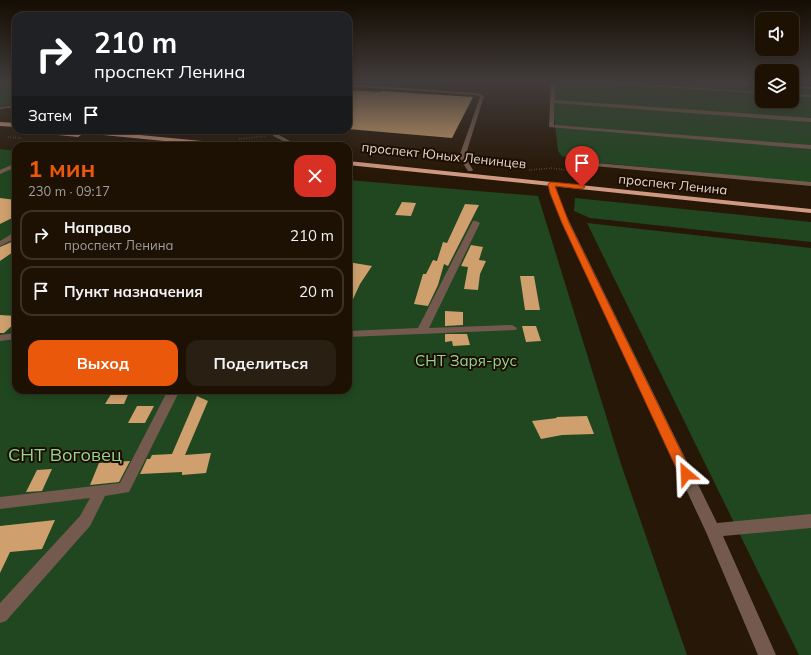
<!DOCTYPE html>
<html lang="ru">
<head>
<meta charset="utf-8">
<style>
	:root { --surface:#1d1104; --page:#2a1f13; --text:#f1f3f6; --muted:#a09d9a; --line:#3b3126; --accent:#ea580c }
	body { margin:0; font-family:Mulish,sans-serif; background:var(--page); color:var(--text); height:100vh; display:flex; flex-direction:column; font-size:15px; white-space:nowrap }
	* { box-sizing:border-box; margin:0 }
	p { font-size:13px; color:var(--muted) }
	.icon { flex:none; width:22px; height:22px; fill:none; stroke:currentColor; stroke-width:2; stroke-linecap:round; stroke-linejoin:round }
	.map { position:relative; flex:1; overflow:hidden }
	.side { position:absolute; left:12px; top:142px; width:340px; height:252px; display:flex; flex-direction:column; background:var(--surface); border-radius:12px; box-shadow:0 2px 10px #0003,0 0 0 1px var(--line) }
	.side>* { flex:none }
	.hud { position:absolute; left:12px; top:12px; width:340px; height:122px; border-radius:12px; box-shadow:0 2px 10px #0003,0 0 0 1px var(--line); background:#202124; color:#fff; overflow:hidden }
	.fabs { position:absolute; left:755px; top:12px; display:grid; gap:8px }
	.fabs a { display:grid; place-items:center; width:44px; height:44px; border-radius:8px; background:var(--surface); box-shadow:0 2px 10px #0003,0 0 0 1px var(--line); font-size:20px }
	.pin { position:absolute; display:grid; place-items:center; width:34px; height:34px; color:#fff; margin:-41px -17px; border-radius:50% 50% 50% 0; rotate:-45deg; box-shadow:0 0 4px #0007 }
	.pin .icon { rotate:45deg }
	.me { position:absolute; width:44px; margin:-22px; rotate:334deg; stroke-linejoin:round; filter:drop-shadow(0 0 3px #0008) }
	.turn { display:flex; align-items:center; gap:14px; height:84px; padding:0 16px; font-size:18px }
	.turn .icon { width:52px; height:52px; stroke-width:2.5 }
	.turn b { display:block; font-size:28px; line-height:34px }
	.then { display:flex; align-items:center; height:38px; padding:0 16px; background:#0003; gap:8px; font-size:15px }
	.round { display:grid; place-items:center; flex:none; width:42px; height:42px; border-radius:12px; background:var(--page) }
	.overview { display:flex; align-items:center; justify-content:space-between; height:68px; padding:0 16px }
	h1 { font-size:24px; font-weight:700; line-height:30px; color:var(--accent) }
	.primary-button { display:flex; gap:8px; margin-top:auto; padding:8px 16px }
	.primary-button a { flex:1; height:46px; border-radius:12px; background:var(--accent); color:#fff; font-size:16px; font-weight:700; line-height:46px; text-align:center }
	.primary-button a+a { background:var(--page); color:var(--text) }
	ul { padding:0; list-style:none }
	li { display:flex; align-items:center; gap:12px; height:50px; margin:0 8px 6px; padding:0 8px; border:2px solid var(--line); border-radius:12px }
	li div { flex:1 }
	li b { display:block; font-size:15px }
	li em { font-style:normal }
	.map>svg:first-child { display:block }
</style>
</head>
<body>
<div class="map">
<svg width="811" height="655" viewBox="0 0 811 655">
	<rect width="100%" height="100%" fill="#271706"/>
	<!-- green -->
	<g fill="#204720">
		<polygon points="0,81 16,81 16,104 0,106"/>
		<polygon points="550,81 683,81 762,86 762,101 792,101 792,88 811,89 811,183 581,161 562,156 558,151"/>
		<polygon points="0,149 16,151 16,390 348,390 348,180 538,196 621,464 687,655 0,655"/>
		<polygon points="575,198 811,222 811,242 590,218 574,211"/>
		<polygon points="587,223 811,248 811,655 799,655"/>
	</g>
	<!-- building -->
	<g fill="#cfa06e">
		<polygon points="348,90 380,92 382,91 473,97 452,138 348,129"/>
		<polygon points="0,198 16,200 16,216 0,224"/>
		<polygon points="402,202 416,203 411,216 395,215"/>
		<polygon points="465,204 479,205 448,266 444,264 438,285 428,306 414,304 423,274 426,274 433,260 437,261 443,242 447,243"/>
		<polygon points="16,240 16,250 0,261 0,247"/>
		<polygon points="471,245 483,247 479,260 486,261 480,274 478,290 464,289 468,267 461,266"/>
		<polygon points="348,262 372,266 360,284 348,310"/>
		<polygon points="520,276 534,276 540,310 525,310"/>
		<polygon points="445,311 463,312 463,325 445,326"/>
		<polygon points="0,315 16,316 16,322 4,333 0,333"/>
		<polygon points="522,326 536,326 541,341 526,342"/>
		<polygon points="445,334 467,334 470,345 453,346 452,341 445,342"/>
		<polygon points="130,390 124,404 105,404 113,391"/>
		<polygon points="197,396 208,401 185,455 211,453 206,473 182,475 182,472 140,474 147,459 150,459 152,455 172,454"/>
		<polygon points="137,406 154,406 145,423 128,423"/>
		<polygon points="587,416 594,434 562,435 541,439 532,421 557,418 556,417"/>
		<polygon points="130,461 119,482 90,485 99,463"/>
		<polygon points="52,469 42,491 26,492 37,470"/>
		<polygon points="55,520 42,549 10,552 0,573 0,526"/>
	</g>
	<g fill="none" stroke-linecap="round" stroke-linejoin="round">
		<!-- path -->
		<g stroke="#7f7163" stroke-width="1.5" stroke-dasharray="0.5 2" stroke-linecap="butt">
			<polyline points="8,137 21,138"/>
			<polyline points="239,139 266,136"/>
			<polyline points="82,144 100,146"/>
			<polyline points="529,170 552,168 566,170"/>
		</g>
		<!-- minor -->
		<g fill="#745a4e" fill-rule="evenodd">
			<polygon points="551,81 555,81 555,100 811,118 811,122 554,103 554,125 811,145 811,149 549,127"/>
			<polygon points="574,81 600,81 762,92 762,94"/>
			<polygon points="699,81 762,84 762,86 701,82"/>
			<polygon points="359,85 477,93 484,96 465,157 473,170 472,171 468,171 459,157 480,97 476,95 359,87 348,88 348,86"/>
			<polygon points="792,86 811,87 811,89 792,88"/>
			<polygon points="792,94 811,95 811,97 792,96"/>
			<polygon points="16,105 16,107 0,109 0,107"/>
			<polygon points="275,130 281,130 279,135 290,141 285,146 278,146 283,141 273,136"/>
			<polygon points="574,161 811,182 811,186 572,164 572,162"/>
			<polygon points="16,163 16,167 0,174 0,170"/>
			<polygon points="551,182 554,184 556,193 570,223 717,523 811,514 811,528 723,536 776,655 758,655 706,532 562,223 550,193 548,184"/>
			<polygon points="473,221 476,221 480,223 429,328 512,325 517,328 516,330 348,337 348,331 418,328"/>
			<polygon points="13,233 16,233 16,238 0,246 0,241"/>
			<polygon points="16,333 16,339 0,341 0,335"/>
			<polygon points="168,390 180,390 129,492 105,496 90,526 6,621 0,623 0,603 80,516 90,498 0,509 0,497 120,483"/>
		</g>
		<!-- major -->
		<g fill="#d09981" fill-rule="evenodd">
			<polygon points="0,122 16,123 16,127 0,126"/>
			<polygon points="25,130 44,130 78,133 81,135 78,137 28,132"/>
			<polygon points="69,130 88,130 233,144 236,146 216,146 72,132"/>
			<polygon points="348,161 811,209 811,213 348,165"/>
		</g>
	</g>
	<!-- sky -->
	<linearGradient id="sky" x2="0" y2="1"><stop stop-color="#150d03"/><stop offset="0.47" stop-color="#413c3b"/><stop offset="1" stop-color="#413c3b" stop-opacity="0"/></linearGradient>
	<rect width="811" height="173" fill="url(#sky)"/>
	<!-- route -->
	<polygon fill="#ea580c" stroke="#983908" points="551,182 582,185 585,187 582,189 555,186 569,223 692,474 690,478 686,479 681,478 679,474 562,223 550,193 548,184"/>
	<g text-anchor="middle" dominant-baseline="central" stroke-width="4" stroke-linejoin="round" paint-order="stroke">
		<!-- far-street labels -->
		<g font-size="13" fill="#e1d6cb" stroke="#1d0e01">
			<text transform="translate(444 155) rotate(6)">проспект Юных Ленинцев</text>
			<text transform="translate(673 184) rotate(6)">проспект Ленина</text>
		</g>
		<!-- park labels -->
		<g font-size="15" fill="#92d591" stroke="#1d0e01">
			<text x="466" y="360">СНТ Заря-рус</text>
		</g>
		<!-- near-park labels -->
		<g font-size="18" fill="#92d591" stroke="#1d0e01">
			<text x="65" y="454">СНТ Воговец</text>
		</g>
	</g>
</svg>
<div class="fabs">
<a><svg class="icon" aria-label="sound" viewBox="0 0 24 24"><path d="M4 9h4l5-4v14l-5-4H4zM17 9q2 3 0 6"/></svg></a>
<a><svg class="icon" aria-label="layers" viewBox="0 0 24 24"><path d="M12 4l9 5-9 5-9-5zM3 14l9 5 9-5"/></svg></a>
</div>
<div class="pin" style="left:582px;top:187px;background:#d93025"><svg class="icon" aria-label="arrive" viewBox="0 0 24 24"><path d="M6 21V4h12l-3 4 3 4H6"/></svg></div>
<svg class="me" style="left:686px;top:474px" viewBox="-20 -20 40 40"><path d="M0-17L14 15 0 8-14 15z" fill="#ea580c" stroke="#fff" stroke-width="4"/></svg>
<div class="hud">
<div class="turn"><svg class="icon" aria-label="right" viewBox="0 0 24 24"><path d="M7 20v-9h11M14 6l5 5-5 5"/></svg><div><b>210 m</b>проспект Ленина</div></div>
<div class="then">Затем<svg class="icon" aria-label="arrive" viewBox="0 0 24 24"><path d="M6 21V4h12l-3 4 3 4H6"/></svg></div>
</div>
<section class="side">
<div class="overview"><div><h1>1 мин</h1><p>230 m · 09:17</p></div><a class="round" style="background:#d93025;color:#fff"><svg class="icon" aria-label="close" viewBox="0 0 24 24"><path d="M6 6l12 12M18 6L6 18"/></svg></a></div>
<ul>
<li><svg class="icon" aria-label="right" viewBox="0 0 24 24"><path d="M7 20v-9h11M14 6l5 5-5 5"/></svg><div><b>Направо</b><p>проспект Ленина</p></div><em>210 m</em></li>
<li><svg class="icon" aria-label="arrive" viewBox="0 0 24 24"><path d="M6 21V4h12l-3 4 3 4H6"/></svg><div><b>Пункт назначения</b></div><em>20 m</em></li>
</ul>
<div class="primary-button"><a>Выход</a><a>Поделиться</a></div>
</section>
</div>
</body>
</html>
